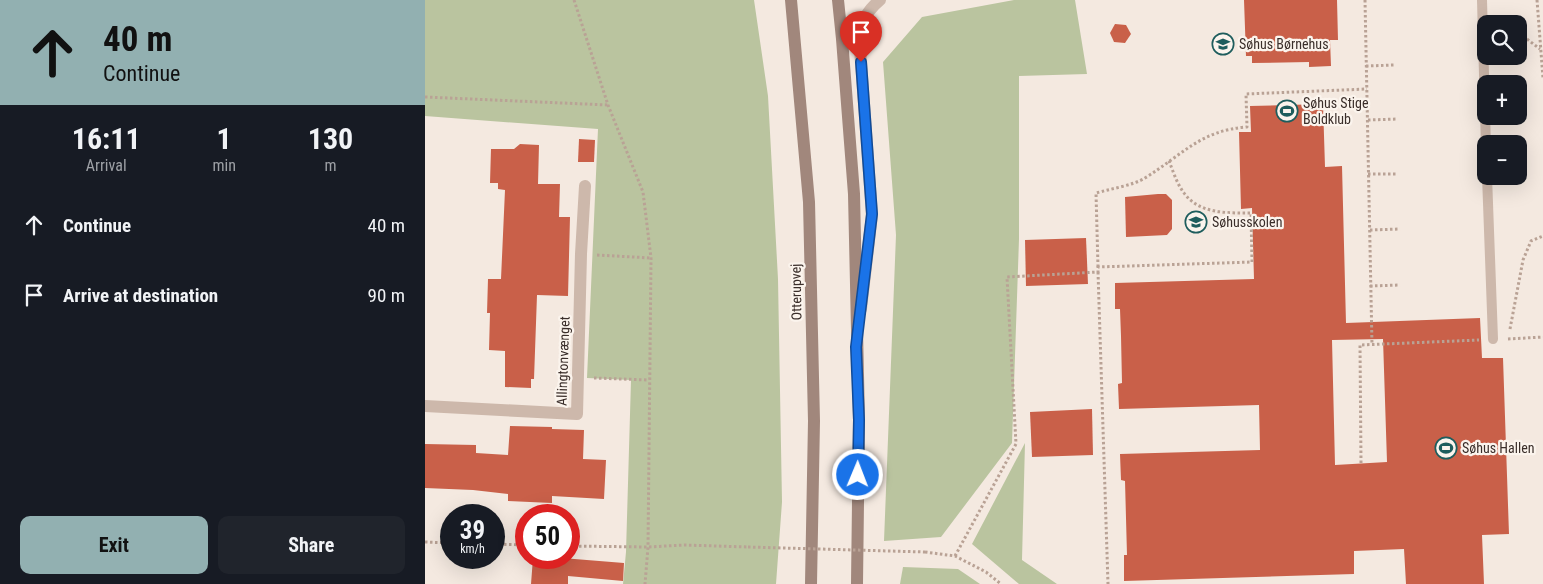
<!DOCTYPE html>
<html lang="en">
<head>
<meta charset="utf-8">
<style>
	:root { --surface:#171b24; --page:#20242c; --text:#f1f3f6; --muted:#9ea1a6; --accent:#92b0b1 }
	body { margin:0; font-family:"Roboto Condensed",sans-serif; background:var(--page); color:var(--text); height:100vh; display:flex; flex-direction:column; font-size:19px; white-space:nowrap }
	* { box-sizing:border-box; margin:0 }
	p { font-size:16px; color:var(--muted) }
	.icon { flex:none; width:28px; height:28px; fill:none; stroke:currentColor; stroke-width:2; stroke-linecap:round; stroke-linejoin:round }
	.map { position:relative; flex:1; overflow:hidden }
	.drawer { display:flex; flex-direction:column; background:var(--surface); width:425px }
	.drawer>* { flex:none }
	.banner { background:#92b0b1; color:#111; overflow:hidden }
	.controls { position:absolute; left:1052px; top:15px; display:grid; gap:10px }
	.controls a { display:grid; place-items:center; width:50px; height:50px; border-radius:10px; background:var(--surface); box-shadow:0 5px 20px #0002; font-size:25px }
	.speed { position:absolute; left:15px; top:504px; display:flex; gap:10px; font-size:25px; font-weight:700; text-align:center }
	.speed>* { display:grid; place-content:center; width:65px; height:65px; border-radius:50%; background:var(--surface); box-shadow:0 5px 20px #0002; line-height:1 }
	.speed small { font-size:12px; font-weight:400 }
	.speed .limit { border:8px solid #d22; background:#fff; color:#111 }
	.pin { position:absolute; display:grid; place-items:center; width:42px; height:42px; color:#fff; margin:-51px -21px; border-radius:50% 50% 50% 0; rotate:-45deg; box-shadow:0 0 5px #0007 }
	.pin .icon { rotate:45deg }
	.me { position:absolute; width:55px; margin:-28px; rotate:1deg; stroke-linejoin:round; filter:drop-shadow(0 0 4px #0008) }
	.turn { display:flex; align-items:center; gap:18px; height:105px; padding:0 20px; font-size:22px }
	.turn .icon { width:65px; height:65px; stroke-width:2.5 }
	.turn b { display:block; font-size:35px; line-height:42px }
	.eta { display:flex; justify-content:space-evenly; align-items:center; height:85px; text-align:center }
	.eta b { font-size:30px; font-weight:700; line-height:35px }
	.primary-button { display:flex; gap:10px; margin-top:auto; padding:10px 20px }
	.primary-button a { flex:1; height:58px; border-radius:10px; background:var(--accent); color:#111; font-size:20px; font-weight:700; line-height:58px; text-align:center }
	.primary-button a+a { background:var(--page); color:var(--text) }
	ul { padding:0; list-style:none }
	li { display:flex; align-items:center; gap:15px; height:70px; padding:0 20px }
	li div { flex:1 }
	li b { display:block; font-size:19px }
	li em { font-style:normal }
	main { display:flex; flex:1; min-height:0 }
	.map>svg:first-child { display:block }
</style>
</head>
<body>
<main>
<section class="drawer">
<div class="banner">
<div class="turn"><svg class="icon" aria-label="ahead" viewBox="0 0 24 24"><path d="M12 20V5M6 11l6-6 6 6"/></svg><div><b>40 m</b>Continue</div></div>
</div>
<div class="eta">
<div><b>16:11</b><p>Arrival</p></div>
<div><b>1</b><p>min</p></div>
<div><b>130</b><p>m</p></div>
</div>
<ul>
<li><svg class="icon" aria-label="ahead" viewBox="0 0 24 24"><path d="M12 20V5M6 11l6-6 6 6"/></svg><div><b>Continue</b></div><em>40 m</em></li>
<li><svg class="icon" aria-label="arrive" viewBox="0 0 24 24"><path d="M6 21V4h12l-3 4 3 4H6"/></svg><div><b>Arrive at destination</b></div><em>90 m</em></li>
</ul>
<div class="primary-button"><a>Exit</a><a>Share</a></div>
</section>
<div class="map">
<svg width="1118" height="584" viewBox="0 0 1118 584">
	<rect width="100%" height="100%" fill="#f4e9e0"/>
	<!-- green -->
	<g fill="#bac49f">
		<polygon points="0,0 329,0 343,96 353,279 357,502 351,584 198,584 201,552 206,380 162,378 173,129 0,116"/>
		<polygon points="589,0 650,0 662,74 594,76 594,239 587,443 516,537 459,541 471,235 458,62 497,17"/>
		<polygon points="600,443 597,560 632,584 594,584 547,544"/>
		<polygon points="478,567 533,569 555,584 475,584"/>
	</g>
	<!-- building -->
	<g fill="#c96049" fill-rule="evenodd">
		<polygon points="819,0 912,0 913,40 905,40 906,66 884,67 884,62 827,63 827,56 821,56"/>
		<polygon points="690,24 701,25 706,34 700,43 689,42 685,33"/>
		<path d="M898,104L900,167L917,166L921,323L1055,318L1057,358H1078L1084,534L1057,535L1059,584H981L979,549L929,551V574L699,581V555H702L700,481L696,480L695,454L835,450L834,405L694,409L693,384L697,383L696,336L695,309H690V283L829,279L827,208L816,209L814,132H826L825,106ZM958,339L962,462L910,465L907,340Z"/>
		<polygon points="154,139 170,140 169,162 153,162"/>
		<polygon points="95,144 114,145 113,184 135,184 134,217 145,217 143,296 112,295 109,379 106,379 106,388 80,387 80,351 64,350 65,313 62,313 63,279 76,279 80,190 73,189 73,183 65,183 66,149 89,149"/>
		<polygon points="733,194 741,194 747,200 747,229 742,235 701,237 700,197"/>
		<polygon points="661,238 663,284 601,286 600,240"/>
		<polygon points="667,409 668,455 607,457 605,412"/>
		<polygon points="85,426 127,427 127,429 159,430 158,459 181,460 179,499 127,496 127,503 83,501 83,494 48,490 0,488 0,444 51,445 51,453 83,455"/>
		<polygon points="108,558 137,558 199,563 198,581 143,576 143,584 106,584"/>
	</g>
	<g fill="none" stroke-linecap="round" stroke-linejoin="round">
		<!-- path -->
		<g stroke="#b9a295" stroke-width="3" stroke-dasharray="2.5 2.5" stroke-linecap="butt">
			<polyline points="149,0 183,105 218,192 226,258 223,547 220,584"/>
			<polyline points="940,0 947,345"/>
			<polyline points="1112,0 1118,78"/>
			<polyline points="1072,17 1082,24"/>
			<polyline points="1094,33 1115,49"/>
			<polyline points="941,66 969,65"/>
			<polyline points="0,97 183,105"/>
			<polyline points="943,120 972,119"/>
			<polyline points="943,174 971,174"/>
			<polyline points="945,230 975,229"/>
			<polyline points="172,255 226,258"/>
			<path d="M673,267L671,193C685,189 709,185 720,178C757,155 776,130 822,127L821,94L942,89"/>
			<polyline points="673,272 683,584"/>
			<polyline points="945,286 975,285"/>
			<polyline points="1085,329 1098,260 1106,241 1118,236"/>
			<polyline points="1083,339 1118,337"/>
			<polyline points="169,378 224,380"/>
			<polyline points="936,463 935,345 1054,340"/>
			<polyline points="0,542 26,543"/>
			<polyline points="69,544 101,545"/>
			<polyline points="144,546 223,547 259,545 323,547"/>
			<polyline points="500,552 530,556 561,572 576,584"/>
			<path d="M530,556L591,444L582,277L673,272V267L827,262L826,213C802,213 774,214 759,193C752,184 748,171 744,161"/>
		</g>
		<!-- service -->
		<g stroke="#cdb8ab" stroke-width="10">
			<polyline points="1057,0 1061,148"/>
			<polyline points="1062,176 1068,339"/>
		</g>
		<!-- minor -->
		<polyline stroke="#cdb8ab" stroke-width="12" points="0,406 152,414 156,254 160,186"/>
		<!-- tertiary -->
		<path stroke="#cdb8ab" stroke-width="12" d="M436,309L447,215L435,48C436,26 437,15 455,0"/>
		<!-- secondary -->
		<g stroke="#a1877c" stroke-width="12">
			<polyline points="366,0 384,202 389,421 386,584"/>
			<polyline points="413,0 417,39 429,194 434,420 432,584"/>
		</g>
		<!-- path-bridge -->
		<polyline stroke="#b9a295" stroke-width="3" stroke-dasharray="2.5 2.5" stroke-linecap="butt" points="323,547 500,552"/>
	</g>
	<g fill="none" stroke-linecap="round" stroke-linejoin="round">
		<!-- route casing -->
		<g stroke="#114b97" stroke-width="12">
			<polyline id="route" points="433,475 434,420 431,347 447,214 436,62"/>
		</g>
		<!-- route -->
		<use href="#route" stroke="#1a73e8" stroke-width="9"/>
	</g>
	<!-- icons -->
	<defs>
		<g id="school-ring" transform="scale(1.125)"><circle r="9.5" fill="#fbf4ed" stroke="#1e5d5d" stroke-width="1.5"/><path d="M0-5L7-2L0 1L-7-2ZM-4 1L0 2.5L4 1V4Q0 6-4 4Z" fill="#1e5d5d"/></g>
		<g id="stadium-ring" transform="scale(1.125)"><circle r="9.5" fill="#fbf4ed" stroke="#1e5d5d" stroke-width="1.5"/><path d="M0-5a6.5 5 0 1 0 0 10a6.5 5 0 1 0 0-10ZM-3.5-1.8h7v3.6h-7Z" fill="#1e5d5d"/></g>
	</defs>
	<g fill-rule="evenodd">
		<use href="#school-ring" x="798" y="44"/>
		<use href="#stadium-ring" x="862" y="111"/>
		<use href="#school-ring" x="771" y="222"/>
		<use href="#stadium-ring" x="1021" y="448"/>
	</g>
	<g text-anchor="middle" dominant-baseline="central" stroke-width="4.5" stroke-linejoin="round" paint-order="stroke">
		<!-- poi labels -->
		<g font-size="14" fill="#3a2e2a" stroke="#fbf4ed" text-anchor="start">
			<text x="814" y="44">Søhus Børnehus</text>
			<text x="878" y="103">Søhus Stige<tspan x="878" dy="16">Boldklub</tspan></text>
			<text x="787" y="222">Søhusskolen</text>
			<text x="1037" y="448">Søhus Hallen</text>
		</g>
		<!-- street labels -->
		<g font-size="14" fill="#3a2e2a" stroke="#fbf4ed">
			<text transform="translate(371 292) rotate(-91)">Otterupvej</text>
			<text transform="translate(138 361) rotate(-88)">Allingtonvænget</text>
		</g>
	</g>
</svg>
<div class="controls">
<a><svg class="icon" aria-label="search" viewBox="0 0 24 24"><circle cx="10" cy="10" r="6"/><path d="M15 15l6 6"/></svg></a>
<a>+</a>
<a>−</a>
</div>
<div class="speed"><div>39<small>km/h</small></div><div class="limit">50</div></div>
<div class="pin" style="left:436px;top:62px;background:#d93025"><svg class="icon" aria-label="arrive" viewBox="0 0 24 24"><path d="M6 21V4h12l-3 4 3 4H6"/></svg></div>
<svg class="me" style="left:433px;top:475px" viewBox="-20 -20 40 40"><circle r="17" fill="#1a73e8" stroke="#fff" stroke-width="3"/><path d="M0-11L8 9 0 5-8 9z" fill="#fff"/></svg>
</div>
</main>
</body>
</html>
